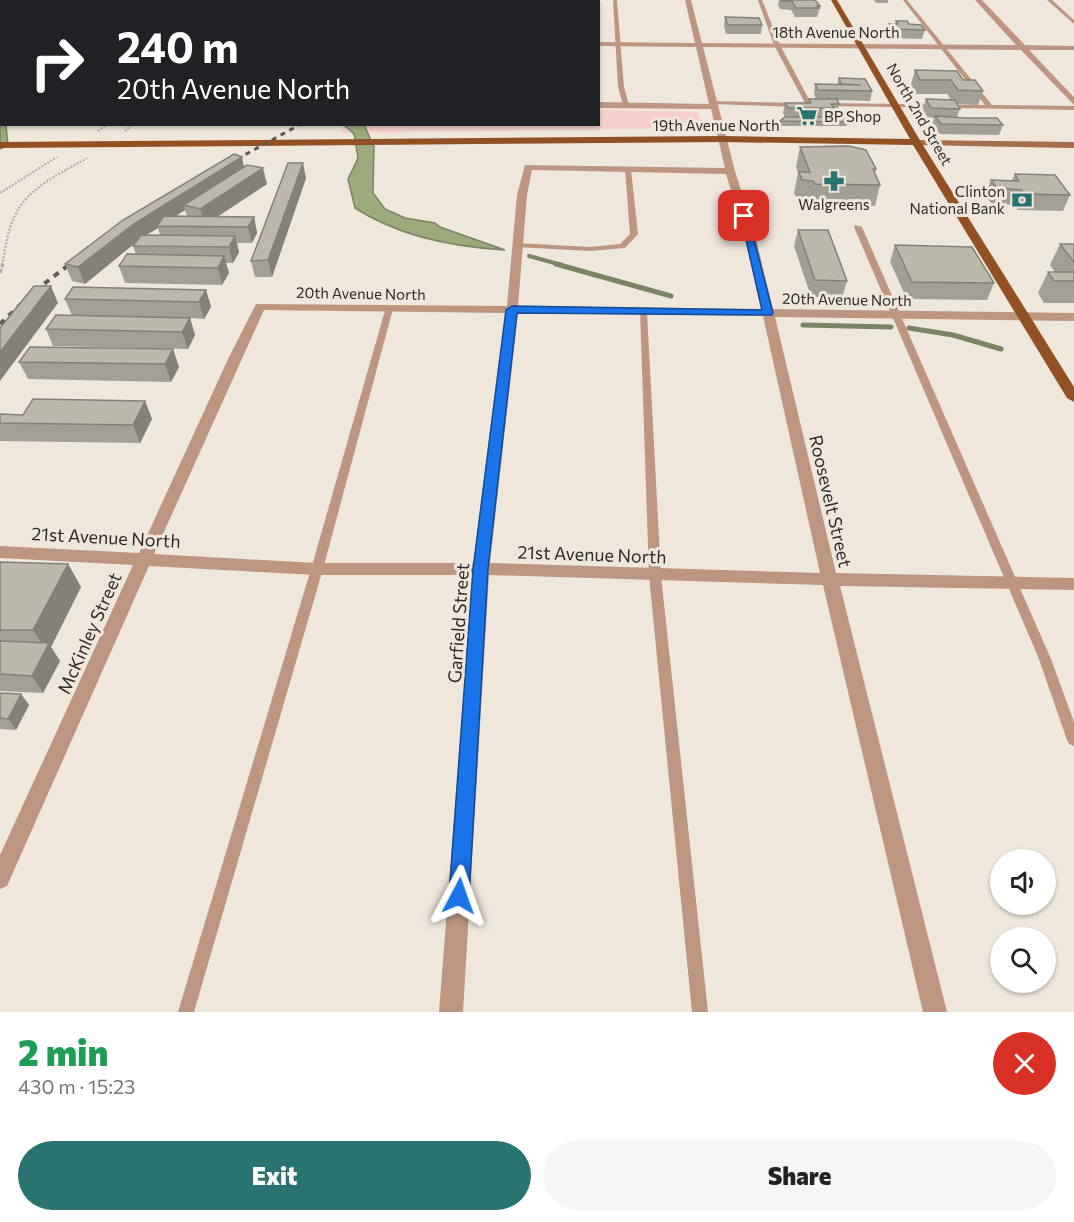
<!DOCTYPE html>
<html lang="en">
<head>
<meta charset="utf-8">
<style>
	:root { --surface:#fff; --page:#f6f6f6; --text:#222; --muted:#767676; --accent:#297370 }
	body { margin:0; font-family:Commissioner,sans-serif; background:var(--page); color:var(--text); height:100vh; display:flex; flex-direction:column; font-size:22px; white-space:nowrap }
	* { box-sizing:border-box; margin:0 }
	p { font-size:20px; color:var(--muted) }
	.icon { flex:none; width:33px; height:33px; fill:none; stroke:currentColor; stroke-width:2; stroke-linecap:round; stroke-linejoin:round }
	.map { position:relative; height:1012px; overflow:hidden }
	.drawer { display:flex; flex-direction:column; background:var(--surface); flex:1 }
	.drawer>* { flex:none }
	.banner { position:absolute; left:0px; top:0px; width:600px; height:126px; box-shadow:0 2px 4px #0004; background:#202124; color:#fff; overflow:hidden }
	.tools { position:absolute; left:990px; top:849px; display:grid; gap:12px }
	.tools a { display:grid; place-items:center; width:66px; height:66px; border-radius:50%; background:var(--surface); box-shadow:0 2px 4px #0004; font-size:30px }
	.pin { position:absolute; display:grid; place-items:center; width:51px; height:51px; color:#fff; margin:-26px; border-radius:12px; box-shadow:0 3px 9px #0006 }
	.me { position:absolute; width:66px; margin:-33px; rotate:4deg; stroke-linejoin:round; filter:drop-shadow(0 0 4px #0008) }
	.turn { display:flex; align-items:center; gap:21px; height:126px; padding:0 18px; font-size:27px }
	.turn .icon { width:78px; height:78px; stroke-width:2.5 }
	.turn b { display:block; font-size:42px; line-height:51px }
	.round { display:grid; place-items:center; flex:none; width:63px; height:63px; border-radius:32px; background:var(--page) }
	.summary { display:flex; align-items:center; justify-content:space-between; height:102px; padding:0 18px }
	h1 { font-size:36px; font-weight:800; line-height:45px; color:#1e9e55 }
	.cta { display:flex; gap:12px; margin-top:auto; padding:12px 18px }
	.cta a { flex:1; height:69px; border-radius:36px; background:var(--accent); color:#fff; font-size:24px; font-weight:800; line-height:69px; text-align:center }
	.cta a+a { background:var(--page); color:var(--text) }
	.map>svg:first-child { display:block }
</style>
</head>
<body>
<div class="map">
<svg width="1074" height="1012" viewBox="0 0 1074 1012">
	<rect width="100%" height="100%" fill="#f0e7dc"/>
	<!-- green -->
	<polygon fill="#f6d1cc" points="599,110 697,112 702,128 341,133 344,124 598,124"/>
	<!-- water -->
	<g fill="#9caa7d" stroke="#7b8463" stroke-width="1.5">
		<polygon points="0,0 109,0 2,2 2,124 6,125 8,145 0,149"/>
		<path d="M344,125H364L374,147L373,193L385,209L405,218L435,223L440,227L505,250C455,247 398,236 355,208L348,179L358,158L354,134Z"/>
	</g>
	<g fill="none" stroke-linecap="round" stroke-linejoin="round">
		<!-- stream-far1 -->
		<polyline stroke="#7b8463" stroke-width="4" points="529,256 562,265"/>
		<!-- stream -->
		<g stroke="#7b8463" stroke-width="5">
			<polyline points="556,264 671,296"/>
			<polyline points="803,325 891,327"/>
			<polyline points="909,328 953,335 1001,349"/>
		</g>
		<!-- path-far1 -->
		<g stroke="#b2aaa2" stroke-width="2" stroke-dasharray="2 1.5" stroke-linecap="butt">
			<polyline points="289,2 291,0"/>
			<polyline points="294,2 297,0"/>
			<polyline points="98,131 108,124"/>
			<polyline points="125,131 133,124"/>
			<polyline points="0,193 57,157"/>
			<path d="M2,265C5,253 6,240 10,228C21,190 55,177 87,158"/>
		</g>
		<!-- path -->
		<polyline stroke="#b2aaa2" stroke-width="3" stroke-dasharray="4 2" stroke-linecap="butt" points="0,273 3,264"/>
		<!-- service -->
		<g fill="#bd9681" fill-rule="evenodd">
			<polygon points="613,0 617,0 624,87 629,105 626,107 623,105 618,87"/>
			<polygon points="758,0 762,0 780,45 812,105 811,106 806,105 774,45"/>
			<polygon points="903,0 907,0 992,105 1074,106 1074,110 823,106 822,105 825,103 985,105"/>
			<polygon points="1047,0 1052,0 1074,20 1074,24"/>
			<polygon points="714,101 798,103 801,105 798,107 712,104 711,103"/>
			<polygon points="628,167 631,169 638,234 625,248 590,251 515,247 515,243 518,243 590,247 620,244 630,234 625,169"/>
			<polygon points="855,225 862,227 1051,659 1074,722 1074,746 1069,744 1067,740 1039,659 854,227"/>
			<polygon points="386,307 389,307 393,309 323,569 194,1012 178,1012 311,569"/>
			<polygon points="640,310 646,310 647,312 661,576 708,1012 692,1012 649,576"/>
		</g>
		<!-- minor -->
		<g fill="#bd9681" fill-rule="evenodd">
			<polygon points="547,0 554,0 546,2"/>
			<path d="M685,0H691L702,43L1016,45L975,0H982L1025,45L1074,46V50H1029L1074,97V105L1021,50L703,47L735,171L756,239L773,309L1074,313V321L775,317L836,573L1074,578V590L840,586L947,1012H923L823,585L489,575L463,1012H439L473,575H317L149,566L7,886L0,889V855L133,565L0,558V546L139,553L229,357L256,304L507,306L517,195L525,165L725,168L711,109L598,108V102L709,104L696,47L598,46V42L695,43ZM532,170L726,174L746,239L761,309L518,306L527,195ZM264,310L506,313L474,563H317L154,554ZM518,313L763,316L820,573L490,563Z"/>
		</g>
		<!-- secondary -->
		<polygon fill="#a56e4e" fill-rule="evenodd" points="913,140 1074,142 1074,148 916,145 913,144"/>
		<!-- primary -->
		<polygon fill="#925025" fill-rule="evenodd" points="831,0 837,0 921,142 1074,387 1074,402 1067,398 913,145 723,142 0,148 0,142 723,136 910,139"/>
		<!-- rail-far2 -->
		<polyline stroke="#5f5a54" stroke-width="2" stroke-dasharray="4 4" stroke-linecap="butt" points="538,2 541,0"/>
		<!-- rail-far1 -->
		<g stroke="#5f5a54" stroke-width="3" stroke-dasharray="5 5" stroke-linecap="butt">
			<polyline points="228,164 301,124"/>
			<polyline points="68,265 80,256"/>
		</g>
		<!-- rail -->
		<polyline stroke="#5f5a54" stroke-width="4" stroke-dasharray="6 6" stroke-linecap="butt" points="0,324 36,290 70,264"/>
	</g>
	<!-- wall -->
	<g fill="#a29f94" fill-rule="evenodd">
		<polygon points="779,0 815,0 820,6 818,14 817,17 795,17 791,10 780,9 778,5"/>
		<polygon points="874,0 888,0 888,3 876,3"/>
		<polygon points="725,17 762,25 761,34 726,34 724,26"/>
		<polygon points="896,21 925,30 922,39 889,38 887,33 889,24 895,24"/>
		<polygon points="915,70 963,80 983,91 978,105 957,104 960,109 957,117 1003,125 999,135 938,134 932,126 934,118 928,118 923,109 926,99 951,100 947,94 916,94 911,84"/>
		<polygon points="839,78 872,91 870,101 837,100 839,104 837,113 833,113 832,117 850,122 846,126 779,126 780,121 785,117 783,113 785,103 808,103 809,99 816,99 814,94 815,84 837,85"/>
		<polygon points="800,147 876,169 875,173 880,185 875,206 810,205 808,201 798,201 794,193 798,173 796,167"/>
		<path d="M244,167L267,184L218,216L254,217L257,233L252,243H237L239,252L233,263H226L229,273L222,285L125,283L119,266L136,254L133,246L136,242L85,284L72,281L65,264ZM185,210L187,216H176ZM158,228L160,235H146Z"/>
		<polygon points="1015,174 1070,195 1063,211 1018,210 1014,205 991,203 985,195 991,180 1012,180"/>
		<polygon points="306,178 272,277 255,277 251,261"/>
		<polygon points="798,230 847,281 842,298 811,297 794,246"/>
		<polygon points="1060,244 1074,244 1074,303 1044,303 1038,293 1048,272 1055,272 1050,265"/>
		<polygon points="895,245 994,283 987,300 907,299 890,262"/>
		<polygon points="206,290 211,307 204,319 190,318 195,335 188,349 53,346 46,329 72,316 65,299"/>
		<polygon points="173,349 179,367 171,382 28,379 19,362"/>
		<polygon points="145,401 152,419 140,443 0,441 0,414 23,415"/>
		<polygon points="0,562 68,564 81,587 51,647 60,661 43,693 0,691"/>
		<polygon points="0,693 21,694 29,705 16,730 0,729"/>
	</g>
	<!-- shaded-wall -->
	<g fill="#848278">
		<polygon points="851,117 850,122 846,126 847,122"/>
		<polygon points="242,157 245,172 184,205 185,210 160,226 157,226 158,228 140,239 85,284 78,267 135,223"/>
		<polygon points="303,163 306,178 272,277 268,260"/>
		<polygon points="263,168 267,184 205,225 200,209"/>
		<polygon points="254,217 257,233 252,243 248,227"/>
		<polygon points="235,236 239,252 233,263 229,247"/>
		<polygon points="224,256 229,273 222,285 218,268"/>
		<polygon points="51,286 58,303 0,381 0,352"/>
		<polygon points="206,290 211,307 204,319 199,302"/>
		<polygon points="190,318 195,335 188,349 182,332"/>
		<polygon points="173,349 179,367 171,382 165,364"/>
		<polygon points="145,401 152,419 140,443 133,425"/>
		<polygon points="68,564 81,587 51,647 60,661 43,693 32,676 46,650 33,630"/>
		<polygon points="21,694 29,705 16,730 8,719"/>
	</g>
	<!-- building -->
	<g fill="#bcb9ac" stroke="#848278" stroke-width="1.5">
		<polygon points="781,0 815,0 820,6 817,6 819,8 796,8 792,1 782,1"/>
		<polygon points="725,17 759,18 762,25 728,25"/>
		<polygon points="896,21 907,21 909,24 921,25 925,30 892,29 889,24 898,24"/>
		<polygon points="915,70 957,71 963,80 975,80 983,91 958,90 951,80 920,80"/>
		<polygon points="839,78 865,79 872,91 818,90 815,84 861,85 841,84"/>
		<polygon points="809,99 837,99 839,104 831,104 834,108 788,108 785,103 811,103"/>
		<polygon points="926,99 955,100 960,109 931,108"/>
		<polygon points="935,116 965,118 997,118 1003,125 941,124"/>
		<polygon points="785,117 851,117 847,122 780,121"/>
		<polygon points="849,146 866,150 876,169 873,169 880,185 815,184 813,181 802,180 799,172 810,172 800,147"/>
		<polygon points="234,154 242,157 135,223 78,267 65,264 123,220"/>
		<polygon points="288,163 303,163 268,260 251,261"/>
		<polygon points="247,165 263,168 200,209 184,205"/>
		<polygon points="1015,174 1055,175 1070,195 1024,194 1021,190 997,188 991,180 1019,181"/>
		<polygon points="164,216 254,217 248,227 157,226"/>
		<polygon points="798,230 828,230 847,281 815,280"/>
		<polygon points="141,235 235,236 229,247 133,246"/>
		<polygon points="1060,244 1074,244 1074,262"/>
		<polygon points="895,245 972,247 994,283 912,282"/>
		<polygon points="127,254 224,256 218,268 119,266"/>
		<polygon points="1048,272 1074,272 1074,281 1054,281"/>
		<polygon points="34,286 51,286 0,352 0,328"/>
		<polygon points="73,287 206,290 199,302 65,299"/>
		<polygon points="56,315 190,318 182,332 46,329"/>
		<polygon points="30,347 173,349 165,364 19,362"/>
		<polygon points="33,399 145,401 133,425 0,423 0,414 23,415"/>
		<polygon points="0,562 68,564 33,630 0,630"/>
		<polygon points="0,641 49,643 32,676 0,674"/>
		<polygon points="0,693 21,694 8,719 0,718"/>
	</g>
	<!-- route -->
	<polygon fill="#1a73e8" stroke="#114b97" stroke-width="1.5" points="740,214 748,216 773,313 772,315 517,313 488,569 469,896 466,902 459,905 452,902 449,896 473,569 506,310 512,306 762,310"/>
	<!-- icons -->
	<defs>
		<g id="supermarket-bare" transform="scale(1.62)"><path d="M-6-5.5h2.5l.6 2H6L4.5 2H-2.5L-4.4-4H-6ZM-1.5 3.2a1.3 1.3 0 1 0 .1 0ZM3 3.2a1.3 1.3 0 1 0 .1 0Z" fill="#297370" stroke="#f0e7dc" stroke-width="2.5" paint-order="stroke"/></g>
		<g id="pharmacy-bare" transform="scale(1.62)"><path d="M-2-6h4v4h4v4h-4v4h-4v-4h-4v-4h4Z" fill="#297370" stroke="#f0e7dc" stroke-width="2.5" paint-order="stroke"/></g>
		<g id="bank-bare" transform="scale(1.62)"><path d="M-6-4H6V4H-6ZM0-2.3a2.3 2.3 0 1 0 0 4.6a2.3 2.3 0 1 0 0-4.6Z" fill="#297370" stroke="#f0e7dc" stroke-width="2.5" paint-order="stroke"/></g>
	</defs>
	<g fill-rule="evenodd">
		<use href="#supermarket-bare" x="807" y="116"/>
		<use href="#pharmacy-bare" x="834" y="181"/>
		<use href="#bank-bare" x="1022" y="200"/>
	</g>
	<g text-anchor="middle" dominant-baseline="central" stroke-width="6" stroke-linejoin="round" paint-order="stroke">
		<!-- far-street labels -->
		<g font-size="15" fill="#2e2a26" stroke="#f0e7dc">
			<text x="836" y="32">18th Avenue North</text>
			<text transform="translate(920 114) rotate(60)">North 2nd Street</text>
			<text x="716" y="125">19th Avenue North</text>
			<text transform="translate(361 293) rotate(1)">20th Avenue North</text>
			<text transform="translate(847 299) rotate(1)">20th Avenue North</text>
		</g>
		<!-- far-poi labels -->
		<g font-size="15" fill="#2e2a26" stroke="#f0e7dc" text-anchor="start">
			<text x="824" y="116">BP Shop</text>
			<text x="1005" y="191" text-anchor="end">Clinton<tspan x="1005" dy="17">National Bank</tspan></text>
			<text x="834" y="204" text-anchor="middle">Walgreens</text>
		</g>
		<!-- street labels -->
		<g font-size="18" fill="#2e2a26" stroke="#f0e7dc">
			<text transform="translate(831 501) rotate(77)">Roosevelt Street</text>
			<text transform="translate(106 537) rotate(3)">21st Avenue North</text>
			<text transform="translate(592 554) rotate(2)">21st Avenue North</text>
			<text transform="translate(458 623) rotate(-86)">Garfield Street</text>
			<text transform="translate(89 633) rotate(-66)">McKinley Street</text>
		</g>
	</g>
</svg>
<div class="tools">
<a><svg class="icon" aria-label="sound" viewBox="0 0 24 24"><path d="M4 9h4l5-4v14l-5-4H4zM17 9q2 3 0 6"/></svg></a>
<a><svg class="icon" aria-label="search" viewBox="0 0 24 24"><circle cx="10" cy="10" r="6"/><path d="M15 15l6 6"/></svg></a>
</div>
<div class="pin" style="left:744px;top:216px;background:#d93025"><svg class="icon" aria-label="arrive" viewBox="0 0 24 24"><path d="M6 21V4h12l-3 4 3 4H6"/></svg></div>
<svg class="me" style="left:459px;top:896px" viewBox="-20 -20 40 40"><path d="M0-17L14 15 0 8-14 15z" fill="#1a73e8" stroke="#fff" stroke-width="4"/></svg>
<div class="banner">
<div class="turn"><svg class="icon" aria-label="right" viewBox="0 0 24 24"><path d="M7 20v-9h11M14 6l5 5-5 5"/></svg><div><b>240 m</b>20th Avenue North</div></div>
</div>
</div>
<section class="drawer">
<div class="summary"><div><h1>2 min</h1><p>430 m · 15:23</p></div><a class="round" style="background:#d93025;color:#fff"><svg class="icon" aria-label="close" viewBox="0 0 24 24"><path d="M6 6l12 12M18 6L6 18"/></svg></a></div>
<div class="cta"><a>Exit</a><a>Share</a></div>
</section>
</body>
</html>
